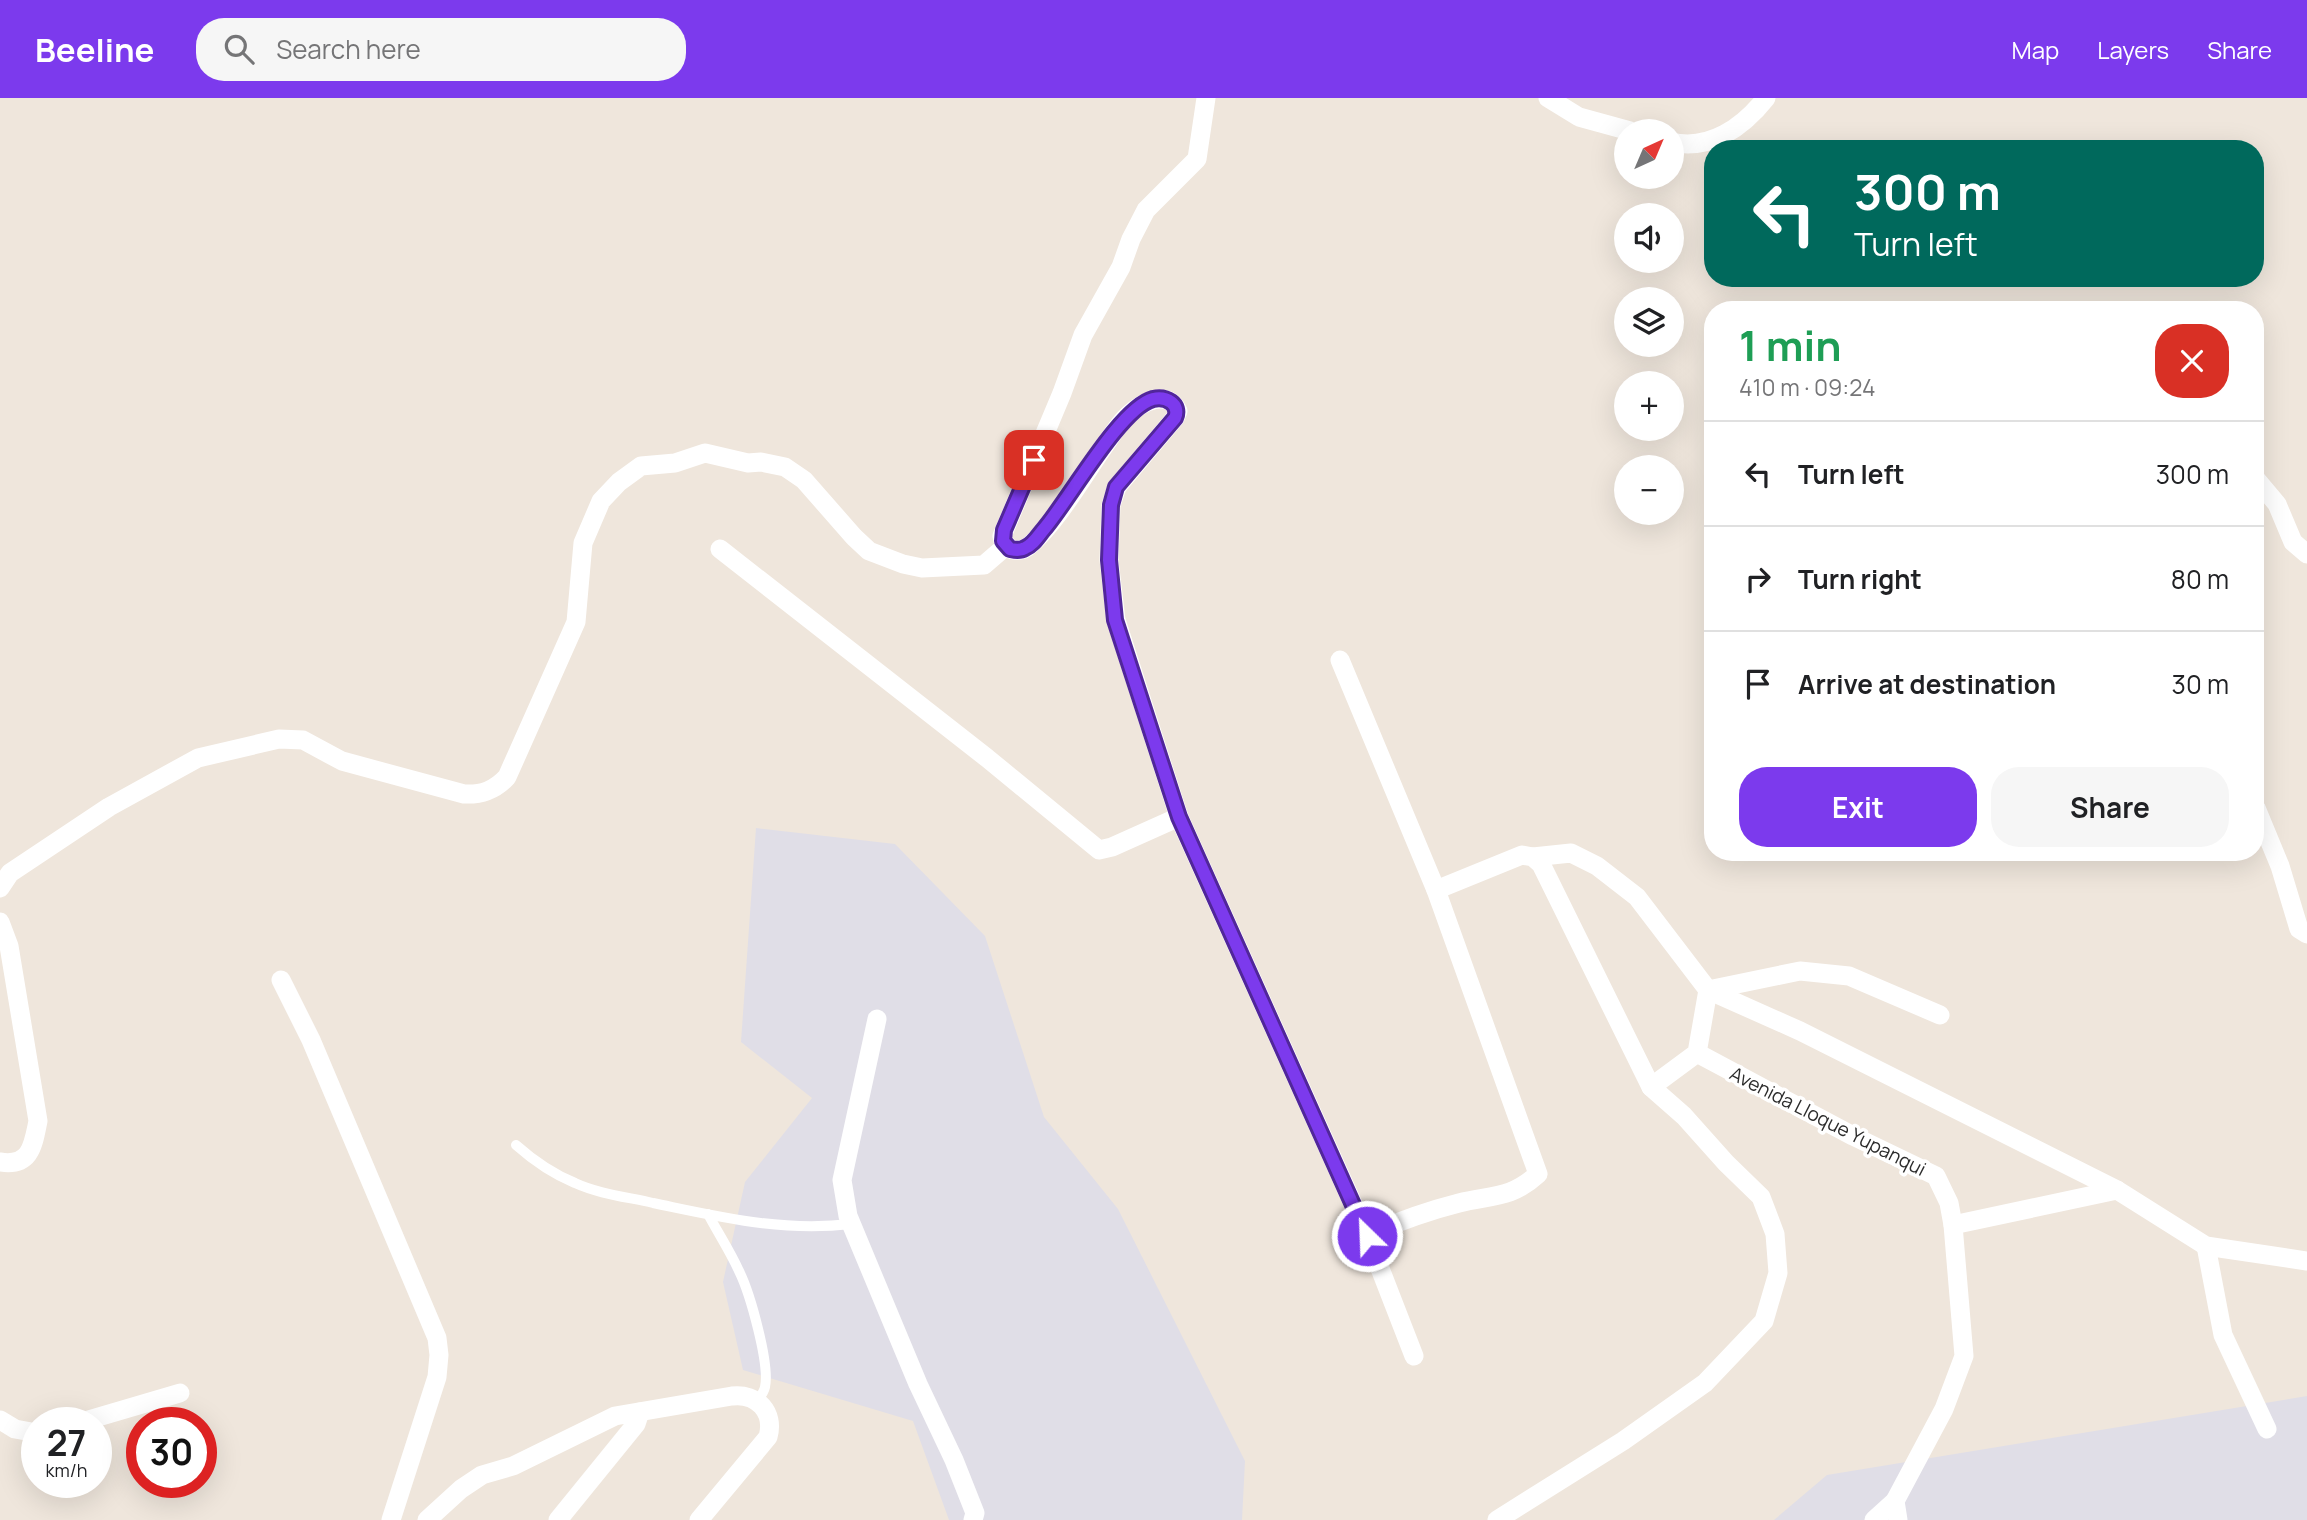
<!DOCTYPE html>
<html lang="en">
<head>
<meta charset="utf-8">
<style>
	:root { --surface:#fff; --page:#f6f6f6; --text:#202124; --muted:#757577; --line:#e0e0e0; --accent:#7c3aed }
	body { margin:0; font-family:Manrope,sans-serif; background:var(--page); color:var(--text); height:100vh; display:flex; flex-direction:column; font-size:26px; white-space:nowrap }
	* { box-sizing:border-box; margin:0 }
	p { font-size:23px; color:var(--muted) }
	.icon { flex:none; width:38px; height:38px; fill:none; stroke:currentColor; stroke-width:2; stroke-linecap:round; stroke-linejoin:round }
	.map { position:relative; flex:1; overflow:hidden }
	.details { position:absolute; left:1704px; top:203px; width:560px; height:560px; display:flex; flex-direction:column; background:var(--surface); border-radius:28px; box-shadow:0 7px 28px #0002 }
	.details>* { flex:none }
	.hud { position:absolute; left:1704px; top:42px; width:560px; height:147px; border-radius:28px; box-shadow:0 7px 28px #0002; background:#00695c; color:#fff; overflow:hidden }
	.needle { width:46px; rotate:44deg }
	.tools { position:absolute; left:1614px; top:21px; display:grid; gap:14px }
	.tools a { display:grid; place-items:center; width:70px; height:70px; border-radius:50%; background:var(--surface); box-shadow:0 7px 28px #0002; font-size:35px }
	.speed { position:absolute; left:21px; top:1309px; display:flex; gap:14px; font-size:35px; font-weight:700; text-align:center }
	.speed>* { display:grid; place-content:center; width:91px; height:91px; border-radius:50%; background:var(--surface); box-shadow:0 7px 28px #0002; line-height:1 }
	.speed small { font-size:18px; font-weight:400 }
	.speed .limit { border:10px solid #d22; background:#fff; color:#111 }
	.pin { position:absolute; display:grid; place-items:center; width:60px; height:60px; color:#fff; margin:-30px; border-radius:14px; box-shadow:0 4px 10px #0006 }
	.me { position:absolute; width:77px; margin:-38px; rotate:336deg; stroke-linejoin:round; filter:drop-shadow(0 0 5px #0008) }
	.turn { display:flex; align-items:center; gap:24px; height:147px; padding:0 35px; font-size:32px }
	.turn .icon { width:91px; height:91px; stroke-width:2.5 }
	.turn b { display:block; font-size:49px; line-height:60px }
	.round { display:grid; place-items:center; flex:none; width:74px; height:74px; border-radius:28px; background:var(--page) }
	.overview { display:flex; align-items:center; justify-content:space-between; height:119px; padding:0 35px }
	h1 { font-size:42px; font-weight:700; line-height:52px; color:#1e9e55 }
	.primary-button { display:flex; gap:14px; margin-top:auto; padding:14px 35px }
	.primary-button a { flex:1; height:80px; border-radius:28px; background:var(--accent); color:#fff; font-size:28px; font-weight:700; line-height:80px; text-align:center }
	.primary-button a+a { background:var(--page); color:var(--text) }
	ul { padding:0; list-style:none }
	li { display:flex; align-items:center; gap:21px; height:105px; padding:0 35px; border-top:2px solid var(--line) }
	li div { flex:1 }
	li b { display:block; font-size:26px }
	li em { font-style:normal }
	header { display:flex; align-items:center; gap:42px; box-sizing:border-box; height:98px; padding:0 35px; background:var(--accent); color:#fff }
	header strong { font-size:33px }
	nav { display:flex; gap:38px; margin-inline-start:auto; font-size:24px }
	.search { width:490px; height:63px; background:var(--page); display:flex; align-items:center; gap:18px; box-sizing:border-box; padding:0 24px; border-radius:28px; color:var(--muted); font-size:26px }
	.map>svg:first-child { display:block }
</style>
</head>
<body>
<header>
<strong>Beeline</strong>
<div class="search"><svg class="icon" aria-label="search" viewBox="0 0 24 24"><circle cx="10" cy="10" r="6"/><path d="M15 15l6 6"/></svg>Search here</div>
<nav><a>Map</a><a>Layers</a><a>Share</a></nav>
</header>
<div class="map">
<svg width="2307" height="1422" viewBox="0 0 2307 1422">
	<rect width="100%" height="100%" fill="#efe6dc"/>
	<!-- industrial -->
	<g fill="#e0dee7">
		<polygon points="756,730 895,746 985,838 1044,1019 1118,1111 1245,1363 1242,1422 949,1422 913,1323 743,1272 723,1184 745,1084 812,1000 741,944"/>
		<polygon points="2307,1298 2307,1422 1774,1422 1827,1377"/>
	</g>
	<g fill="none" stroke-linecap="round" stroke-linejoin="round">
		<!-- service -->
		<g stroke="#fff" stroke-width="10">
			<path d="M516,1047C534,1063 553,1076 575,1085C599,1096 627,1099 653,1105C721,1119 781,1134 851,1126"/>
			<path d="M708,1116C718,1135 730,1153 739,1173C750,1195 770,1266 765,1289C764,1294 761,1298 757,1302"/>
		</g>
		<!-- minor -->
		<g stroke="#fff" stroke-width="19">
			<path d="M1206,0L1197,61L1146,112L1131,141L1121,169L1083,237L1062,295L1002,438L1003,443L1010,451C1017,453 1024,453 1030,447C1057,424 1084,377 1105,347C1112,337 1119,325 1128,317C1141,305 1168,290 1178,313L1175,320L1117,389L1111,407L1109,462L1116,522L1179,719L1367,1137L1414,1258"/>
			<polyline points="1548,0 1579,19 1630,33"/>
			<path d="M1671,44C1710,53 1743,29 1766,0"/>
			<polyline points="2256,381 2277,406 2293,444 2307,456"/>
			<polyline points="720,451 987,660 1099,752 1112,749 1179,719"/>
			<path d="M1340,562L1436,792L1538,1076C1511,1101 1491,1097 1459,1105C1427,1113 1397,1124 1367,1137"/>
			<polyline points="2256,710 2280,768 2299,831 2307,836"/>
			<polyline points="1533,759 1571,755 1597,768 1637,799 1708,892 1697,955 1651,989"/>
			<path d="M0,790L10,775L109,709L198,660L279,641L303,642L342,663L464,696C482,697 495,692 507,679L576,524L583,445L601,403L619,384L641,368L675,365L705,355L748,365L761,364L785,369L804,382L854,439L869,453L903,466L922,470L984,467L1006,448"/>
			<polyline points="1436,792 1522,757 1533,759 1541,766 1651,989 1684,1018 1726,1065 1761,1099 1775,1136 1778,1175 1764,1223 1705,1285 1623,1343 1497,1422"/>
			<path d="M0,824L9,848L38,1023C33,1047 31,1069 0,1064"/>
			<polyline points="281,882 311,942 437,1240 439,1257 437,1279 391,1422"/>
			<polyline points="1940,917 1849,878 1800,873 1708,892 1800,933 2117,1092 2206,1148 2307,1163"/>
			<polyline points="877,921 842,1082 848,1118 918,1286 954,1362 975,1415 973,1422"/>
			<polyline points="1697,955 1853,1038 1936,1078 1949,1105 1953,1127 1964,1258 1944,1311 1895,1403 1898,1422"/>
			<polyline points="1953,1127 2117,1092"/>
			<polyline points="2206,1148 2223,1237 2267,1331"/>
			<polyline points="0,1322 15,1331 37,1335"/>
			<polyline points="78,1325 180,1295"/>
			<path d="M427,1422L461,1391L482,1377L513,1368L615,1318L732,1298C757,1295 775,1314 768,1339L699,1422"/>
			<polyline points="558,1422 636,1326 640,1314"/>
			<polyline points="1874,1422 1895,1403"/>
		</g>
	</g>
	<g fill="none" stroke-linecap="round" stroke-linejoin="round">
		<!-- route casing -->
		<g stroke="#51269a" stroke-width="18">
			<path id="route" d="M1034,362L1004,432L1003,443L1010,451C1015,452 1020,453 1025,450C1033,447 1038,438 1044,431C1069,402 1120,310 1153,301C1166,298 1181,306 1175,320L1116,389L1111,407L1109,462L1115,522L1179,719L1367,1138"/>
		</g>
		<!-- route -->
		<use href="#route" stroke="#7c3aed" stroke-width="12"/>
	</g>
	<g text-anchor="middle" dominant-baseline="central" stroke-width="7" stroke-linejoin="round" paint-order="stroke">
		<!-- street labels -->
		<g font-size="19" fill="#2c2c2c" stroke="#fff">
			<text transform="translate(1828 1023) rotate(27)">Avenida Lloque Yupanqui</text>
		</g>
	</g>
</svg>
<div class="tools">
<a><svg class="needle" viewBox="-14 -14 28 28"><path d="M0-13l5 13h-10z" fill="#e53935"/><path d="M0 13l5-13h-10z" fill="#757577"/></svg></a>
<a><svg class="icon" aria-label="sound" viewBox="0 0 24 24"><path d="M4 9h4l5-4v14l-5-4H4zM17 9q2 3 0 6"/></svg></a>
<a><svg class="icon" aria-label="layers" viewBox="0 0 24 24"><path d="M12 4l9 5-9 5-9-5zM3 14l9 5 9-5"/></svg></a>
<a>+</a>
<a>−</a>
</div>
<div class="speed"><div>27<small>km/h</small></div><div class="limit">30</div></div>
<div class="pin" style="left:1034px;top:362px;background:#d93025"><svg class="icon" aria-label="arrive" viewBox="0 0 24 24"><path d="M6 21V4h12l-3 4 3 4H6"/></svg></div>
<svg class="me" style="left:1367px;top:1138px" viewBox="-20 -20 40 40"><circle r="17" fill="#7c3aed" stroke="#fff" stroke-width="3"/><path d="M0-11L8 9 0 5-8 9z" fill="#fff"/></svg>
<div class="hud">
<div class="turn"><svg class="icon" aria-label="left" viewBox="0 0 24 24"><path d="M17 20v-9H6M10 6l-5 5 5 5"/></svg><div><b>300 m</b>Turn left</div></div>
</div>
<section class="details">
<div class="overview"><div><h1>1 min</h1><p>410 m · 09:24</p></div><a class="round" style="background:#d93025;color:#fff"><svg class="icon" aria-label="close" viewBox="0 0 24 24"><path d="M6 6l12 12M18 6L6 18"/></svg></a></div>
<ul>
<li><svg class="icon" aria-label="left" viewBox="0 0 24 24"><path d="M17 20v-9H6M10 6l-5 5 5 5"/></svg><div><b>Turn left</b></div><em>300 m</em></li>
<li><svg class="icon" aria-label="right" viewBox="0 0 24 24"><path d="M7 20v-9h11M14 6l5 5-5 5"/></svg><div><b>Turn right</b></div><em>80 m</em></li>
<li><svg class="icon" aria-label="arrive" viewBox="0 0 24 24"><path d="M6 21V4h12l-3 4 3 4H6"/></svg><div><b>Arrive at destination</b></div><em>30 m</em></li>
</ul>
<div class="primary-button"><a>Exit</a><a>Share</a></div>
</section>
</div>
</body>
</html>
